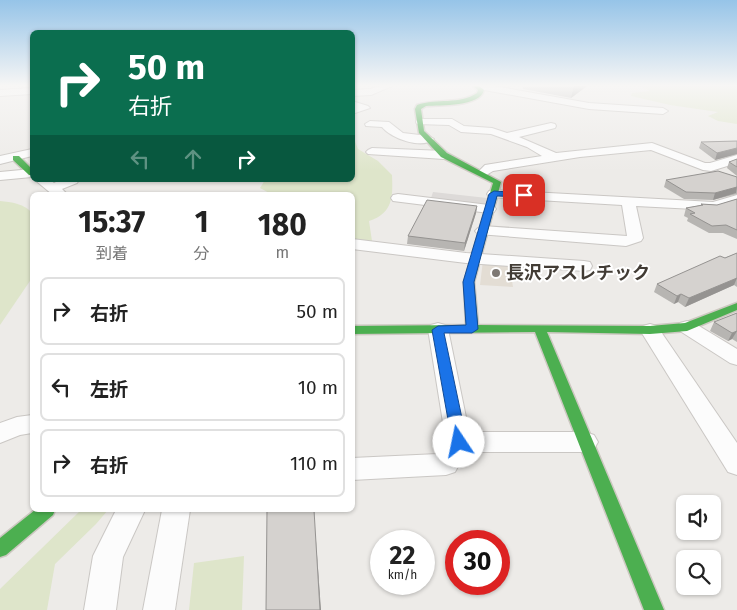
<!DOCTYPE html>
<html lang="ja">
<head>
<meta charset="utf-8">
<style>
	:root { --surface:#fff; --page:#f6f6f6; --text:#222; --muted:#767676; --line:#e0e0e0 }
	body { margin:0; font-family:"Fira Sans","Noto Sans JP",sans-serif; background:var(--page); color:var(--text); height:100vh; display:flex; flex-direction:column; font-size:19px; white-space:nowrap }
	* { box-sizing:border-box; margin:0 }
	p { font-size:16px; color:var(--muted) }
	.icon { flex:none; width:28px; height:28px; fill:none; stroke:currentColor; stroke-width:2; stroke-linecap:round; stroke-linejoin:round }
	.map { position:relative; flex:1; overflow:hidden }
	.sheet { position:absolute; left:30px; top:192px; width:325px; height:320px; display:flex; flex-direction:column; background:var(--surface); border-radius:8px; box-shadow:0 1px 4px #0004 }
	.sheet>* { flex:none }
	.guide { position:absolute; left:30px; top:30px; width:325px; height:152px; border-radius:8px; box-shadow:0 1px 4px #0004; background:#0b6e4f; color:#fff; overflow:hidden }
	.fabs { position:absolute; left:676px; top:495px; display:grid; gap:10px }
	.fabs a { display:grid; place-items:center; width:45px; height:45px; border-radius:8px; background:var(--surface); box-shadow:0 1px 4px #0004; font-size:25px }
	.speed { position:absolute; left:370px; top:530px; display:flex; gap:10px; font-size:25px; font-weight:700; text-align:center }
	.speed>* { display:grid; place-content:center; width:65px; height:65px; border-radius:50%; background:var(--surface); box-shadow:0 1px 4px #0004; line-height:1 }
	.speed small { font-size:12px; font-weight:400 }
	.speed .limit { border:8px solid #d22; background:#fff; color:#111 }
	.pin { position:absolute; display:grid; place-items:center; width:42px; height:42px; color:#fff; margin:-21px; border-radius:10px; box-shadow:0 2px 8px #0006 }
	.me { position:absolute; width:55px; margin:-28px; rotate:349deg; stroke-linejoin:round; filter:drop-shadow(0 0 4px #0008) }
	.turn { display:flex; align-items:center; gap:18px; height:105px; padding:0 15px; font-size:22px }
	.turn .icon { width:65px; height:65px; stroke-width:2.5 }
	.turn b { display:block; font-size:35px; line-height:42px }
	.lanes { display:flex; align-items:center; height:48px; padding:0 15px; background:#0003; justify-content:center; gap:25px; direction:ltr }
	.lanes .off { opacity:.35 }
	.eta { display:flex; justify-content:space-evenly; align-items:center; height:85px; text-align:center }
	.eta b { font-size:30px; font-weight:700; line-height:35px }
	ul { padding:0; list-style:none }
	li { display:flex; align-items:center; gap:15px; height:68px; margin:0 10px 8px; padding:0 5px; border:2px solid var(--line); border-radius:8px }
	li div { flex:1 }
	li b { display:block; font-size:19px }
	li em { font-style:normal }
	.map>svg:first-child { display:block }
</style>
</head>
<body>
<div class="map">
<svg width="737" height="610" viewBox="0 0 737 610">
	<rect width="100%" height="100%" fill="#edebe8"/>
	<!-- education -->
	<polygon fill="#e3ddd4" points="483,260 509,262 513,287 480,285"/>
	<!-- green -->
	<g fill="#dee5ca">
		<polygon points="640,86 737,86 737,124 718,121 708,116 718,112 670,105 631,96 632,93 650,91"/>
		<path d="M353,136L358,149L378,161L392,175C393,197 393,213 369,221L372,241L353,239L352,195H273L260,188L265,180H352Z"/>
		<path d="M0,201C11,202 25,204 32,213V278L0,325Z"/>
		<polygon points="81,510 108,510 96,524 55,564 47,610 0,610 0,589"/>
		<polygon points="244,556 242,610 189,610 194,563"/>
	</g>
	<!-- parking -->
	<polygon fill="#dddad8" points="433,192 487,198 485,207 430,201"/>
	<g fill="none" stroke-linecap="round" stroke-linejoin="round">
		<!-- street casing -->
		<g stroke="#cac7c4" stroke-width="2">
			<g id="street">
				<polygon points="380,86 392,86 371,95 352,96 352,90 370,89"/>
				<polygon points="475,86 494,86 589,103 663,108 668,111 663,114 589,109 479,89"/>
				<polygon points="32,88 32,94 0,96 0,90"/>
				<polygon points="352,101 368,106 370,108 352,114"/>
				<polygon points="421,119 452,119 464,126 492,128 507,133 551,123 555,124 556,126 555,128 519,137 556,153 652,143 705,163 710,163 737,155 737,163 711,171 703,170 651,150 580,157 493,171 483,177 477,173 485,165 542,156 527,147 491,134 461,132 449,125 417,124 416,122 417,120"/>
				<path d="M370,121L389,122L403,133L428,136L434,139C422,150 391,138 382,127L366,126L365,124Z"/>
				<polygon points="372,148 444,151 450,155 444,159 368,154 366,152 368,150"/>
				<polygon points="32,149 32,156 0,164 0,156"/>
				<polygon points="32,169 32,177 0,180 0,172"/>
				<polygon points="35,180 50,180 54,183 60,180 79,180 77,183 62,189 68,195 53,195"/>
				<polygon points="494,190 713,202 737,195 737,203 714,210 636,206 643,238 641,241 626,246 478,234 475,231 478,228 483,226 627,236 622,205 489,197 487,194 489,191"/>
				<polygon points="398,194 489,205 494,206 496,209 494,212 489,213 393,201 391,198 393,195"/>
				<polygon points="352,239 466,253 584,261 590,262 592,266 590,270 584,271 466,263 352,249"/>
				<polygon points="687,321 694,323 737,349 737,365 730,363 680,331 677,327 680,323"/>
				<polygon points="438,323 445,325 448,329 469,432 585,432 594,435 598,442 594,449 585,452 466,452 455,472 446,475 352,480 352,458 438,454 446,441 428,329 431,325"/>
				<polygon points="650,324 657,326 737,443 737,475 728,472 640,330 643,326"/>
				<polygon points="32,415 32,433 20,435 0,443 0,423 17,417"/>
				<polygon points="116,510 145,510 123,557 116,610 84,610 93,556"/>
				<polygon points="162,510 190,510 175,610 143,610"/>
			</g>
		</g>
		<!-- fast casing -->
		<g stroke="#cdc8c1" stroke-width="3">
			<g id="fast">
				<path d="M473,86H479L484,90C480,107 440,105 426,106L421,109L424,131L447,153L501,182L474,282L478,325L650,326L685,323L737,303V310L687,331L650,334L547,332L664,610H644L535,332L352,334V326L466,325L464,282L493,183L441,157L419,133L415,109L417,105C437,98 459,105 477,93L478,90Z"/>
				<polygon points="13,156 19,156 32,169 32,175 29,175 13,160"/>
				<polygon points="35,510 55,510 53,515 6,555 0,557 0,538"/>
			</g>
		</g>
		<!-- street -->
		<use href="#street" fill="#fcfcfc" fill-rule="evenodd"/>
		<!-- fast -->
		<use href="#fast" fill="#4caf50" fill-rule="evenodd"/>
	</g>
	<!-- wall -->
	<g fill="#b7b5b2">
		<polygon points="523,86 587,86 571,98 523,89"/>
		<polygon points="737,141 737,154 715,160 699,148 701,142"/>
		<polygon points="737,159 737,176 727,168 729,162"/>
		<polygon points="737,177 737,194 713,200 684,199 664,187 666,180"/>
		<polygon points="737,199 737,239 723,233 709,233 687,221 688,218 684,216 686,208 701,205 701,204 717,205"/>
		<polygon points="477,206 476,213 464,251 407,244 408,236"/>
		<polygon points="737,253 737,287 734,285 685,307 678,302 674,304 654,292 657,284"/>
		<polygon points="737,313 737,342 732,339 728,341 710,331 714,322"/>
	</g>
	<!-- shaded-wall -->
	<g fill="#959391">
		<polygon points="574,86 587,86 571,98"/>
		<polygon points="737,148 737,154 715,160 717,153"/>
		<polygon points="737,187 736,193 713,200 715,193"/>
		<polygon points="477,206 476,213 464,251 465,243"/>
		<polygon points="737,278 734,285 685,307 689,298"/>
		<polygon points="681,294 678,302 674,304 677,296"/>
		<polygon points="737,331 732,339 728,341 732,333"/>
		<polygon points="314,510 315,527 321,610 320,610"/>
	</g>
	<!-- building -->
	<g fill="#d5d2cf" stroke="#959391">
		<polygon points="737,141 737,148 717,153 701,142"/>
		<polygon points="737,159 737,167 729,162"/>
		<polygon points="718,171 737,177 737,187 715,193 686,192 666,180"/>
		<polygon points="737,199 737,230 726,225 712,226 690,214 695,213 686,208 703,205 701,204 717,205"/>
		<polygon points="427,200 477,206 465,243 408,236"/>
		<polygon points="737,253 737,278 689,298 681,294 677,296 657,284 720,256 725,258"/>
		<polygon points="737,313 737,331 732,333 714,322"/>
		<polygon points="267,510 314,510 320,610 266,610"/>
	</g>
	<!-- sky -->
	<linearGradient id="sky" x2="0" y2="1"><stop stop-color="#96c4e8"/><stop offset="0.5" stop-color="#f7f6f5"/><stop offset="1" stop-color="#f7f6f5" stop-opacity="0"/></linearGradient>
	<rect width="737" height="171" fill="url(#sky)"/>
	<!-- route -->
	<polygon fill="#1a73e8" stroke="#114b97" points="494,191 524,193 528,195 524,197 497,196 474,282 478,329 472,333 444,333 467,442 465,446 459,448 454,446 452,442 432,330 438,326 466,325 463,282 489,194"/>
	<!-- markers -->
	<circle fill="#7e7974" stroke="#fff" stroke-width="2" cx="496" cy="273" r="5"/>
	<g text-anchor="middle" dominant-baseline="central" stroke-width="4" stroke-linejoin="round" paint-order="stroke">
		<!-- poi labels -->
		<g font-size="18" font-weight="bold" fill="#423c35" stroke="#fff" text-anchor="start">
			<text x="506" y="273">長沢アスレチック</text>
		</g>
	</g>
</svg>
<div class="fabs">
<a><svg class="icon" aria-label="sound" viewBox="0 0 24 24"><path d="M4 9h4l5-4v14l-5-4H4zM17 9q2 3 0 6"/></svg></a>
<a><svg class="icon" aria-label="search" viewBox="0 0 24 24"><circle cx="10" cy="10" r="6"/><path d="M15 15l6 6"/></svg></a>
</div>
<div class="speed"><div>22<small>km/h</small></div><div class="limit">30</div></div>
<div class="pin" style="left:524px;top:195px;background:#d93025"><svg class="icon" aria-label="arrive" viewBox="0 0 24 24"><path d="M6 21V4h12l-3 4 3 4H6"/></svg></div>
<svg class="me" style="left:459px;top:442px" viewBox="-20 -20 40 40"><circle r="19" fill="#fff"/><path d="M0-13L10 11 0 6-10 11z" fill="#1a73e8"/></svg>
<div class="guide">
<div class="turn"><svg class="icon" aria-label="right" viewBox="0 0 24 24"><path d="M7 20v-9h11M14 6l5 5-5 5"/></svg><div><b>50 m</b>右折</div></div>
<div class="lanes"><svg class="icon off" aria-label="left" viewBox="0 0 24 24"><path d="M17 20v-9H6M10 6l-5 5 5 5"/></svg><svg class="icon off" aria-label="ahead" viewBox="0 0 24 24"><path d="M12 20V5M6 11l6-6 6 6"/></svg><svg class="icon" aria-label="right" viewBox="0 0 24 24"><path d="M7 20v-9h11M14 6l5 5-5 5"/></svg></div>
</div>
<section class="sheet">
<div class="eta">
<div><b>15:37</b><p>到着</p></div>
<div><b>1</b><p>分</p></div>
<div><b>180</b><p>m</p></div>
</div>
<ul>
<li><svg class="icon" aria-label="right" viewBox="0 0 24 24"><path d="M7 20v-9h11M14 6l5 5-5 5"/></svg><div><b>右折</b></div><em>50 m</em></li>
<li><svg class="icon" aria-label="left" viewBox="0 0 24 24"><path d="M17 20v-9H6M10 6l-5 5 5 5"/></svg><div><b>左折</b></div><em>10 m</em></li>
<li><svg class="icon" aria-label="right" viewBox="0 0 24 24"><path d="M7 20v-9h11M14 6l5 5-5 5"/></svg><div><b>右折</b></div><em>110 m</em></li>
</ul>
</section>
</div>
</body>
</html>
